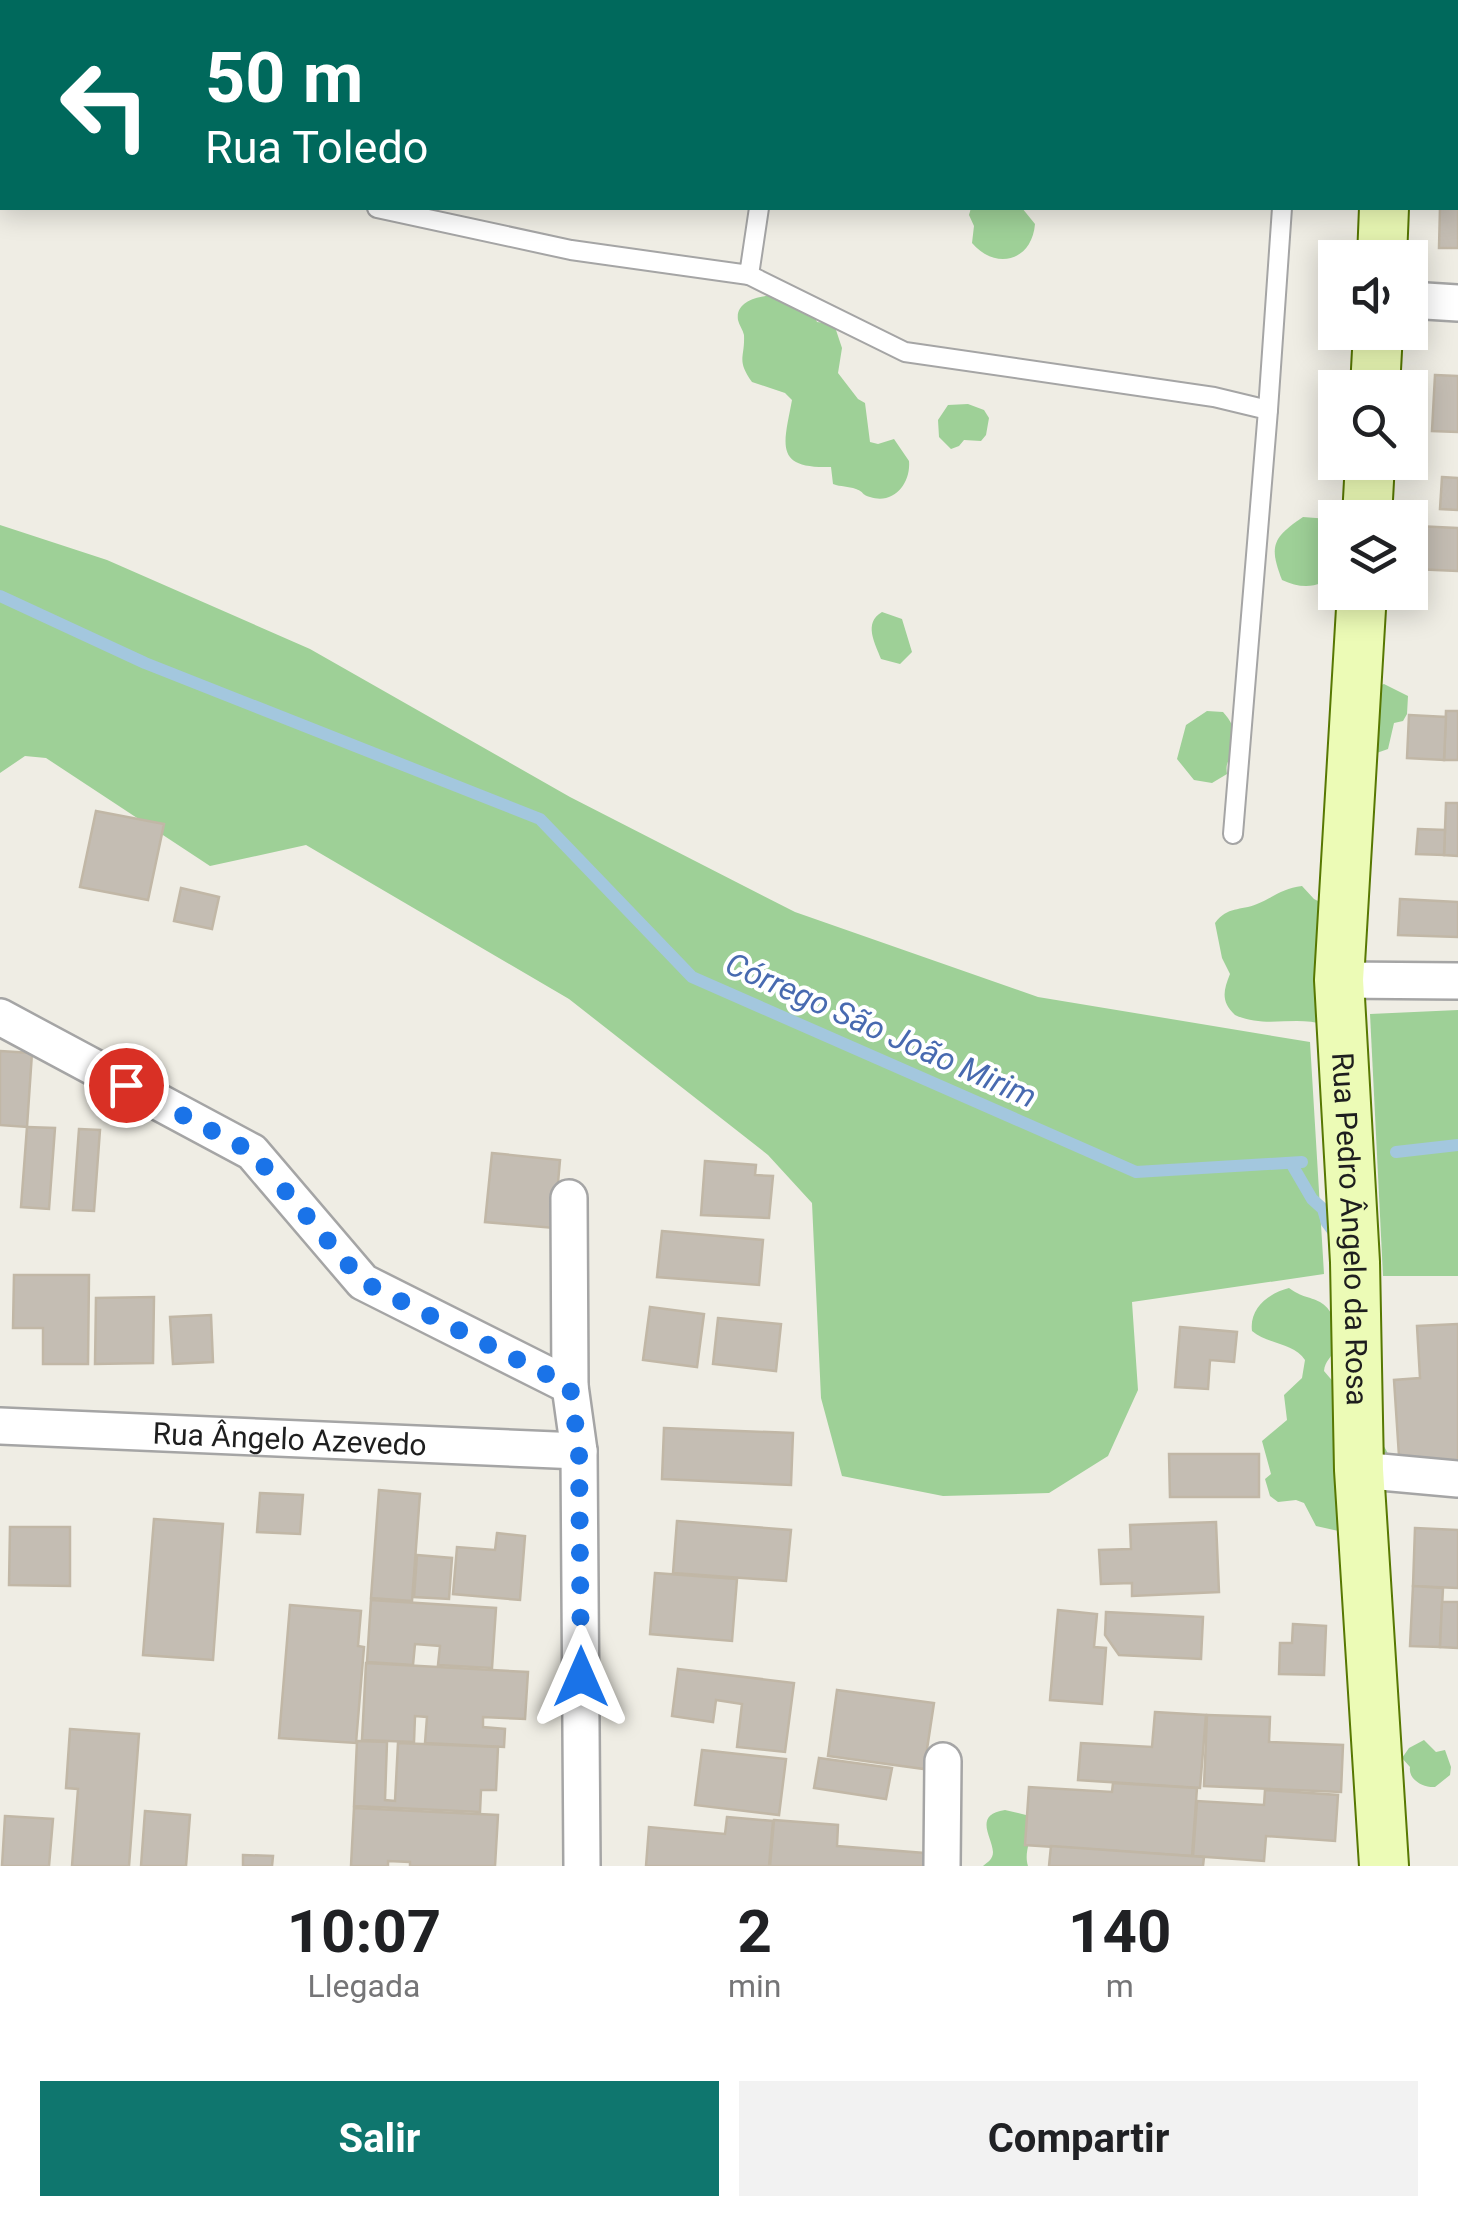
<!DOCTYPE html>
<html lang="es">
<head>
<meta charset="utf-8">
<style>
	:root { --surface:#fff; --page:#f2f2f2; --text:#202124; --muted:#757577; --accent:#0f766e }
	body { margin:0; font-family:Roboto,sans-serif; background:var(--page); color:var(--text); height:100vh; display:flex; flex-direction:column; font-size:38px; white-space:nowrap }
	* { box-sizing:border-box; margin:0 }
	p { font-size:32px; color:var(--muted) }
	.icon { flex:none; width:55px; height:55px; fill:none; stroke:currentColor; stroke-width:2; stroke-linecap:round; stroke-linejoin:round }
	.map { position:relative; height:1866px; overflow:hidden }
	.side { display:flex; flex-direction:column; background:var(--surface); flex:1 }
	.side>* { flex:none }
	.top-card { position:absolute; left:0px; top:0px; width:1460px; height:210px; box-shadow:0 5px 25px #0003; background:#00695c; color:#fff; overflow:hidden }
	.buttons { position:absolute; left:1318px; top:240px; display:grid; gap:20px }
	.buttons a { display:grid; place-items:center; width:110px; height:110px; border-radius:0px; background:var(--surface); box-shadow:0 5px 25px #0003; font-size:50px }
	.pin { position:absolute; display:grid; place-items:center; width:85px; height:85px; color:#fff; margin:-42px; border:5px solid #fff; border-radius:50%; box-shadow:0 2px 10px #0007 }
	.me { position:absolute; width:110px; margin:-55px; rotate:0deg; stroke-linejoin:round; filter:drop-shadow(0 0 8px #0008) }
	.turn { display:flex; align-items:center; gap:35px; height:210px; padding:0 40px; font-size:45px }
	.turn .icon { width:130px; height:130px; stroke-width:2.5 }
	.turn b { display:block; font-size:70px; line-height:85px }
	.eta { display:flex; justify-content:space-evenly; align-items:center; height:170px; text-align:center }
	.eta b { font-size:60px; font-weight:700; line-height:70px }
	.action { display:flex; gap:20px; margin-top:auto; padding:20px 40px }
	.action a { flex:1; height:115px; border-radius:0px; background:var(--accent); color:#fff; font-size:40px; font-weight:700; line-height:115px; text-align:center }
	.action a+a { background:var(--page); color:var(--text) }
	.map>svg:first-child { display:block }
</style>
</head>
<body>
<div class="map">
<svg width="1458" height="1866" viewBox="0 0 1458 1866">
	<rect width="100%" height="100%" fill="#efede4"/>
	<!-- forest -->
	<g fill="#9ed097">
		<path d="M971,208H1022L1035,224C1032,261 996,271 972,243L974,226L969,215Z"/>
		<path d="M775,295L807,298L817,322L834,324L842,348L838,373L858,399L865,403L870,442L878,444L894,439L909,461C911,483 894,505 870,497C860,494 866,493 856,489C848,486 841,487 833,484L831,467C773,469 784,444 792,400L785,393L752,382C736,359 745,359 744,335C743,330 739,325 738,320C735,300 761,296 775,295Z"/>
		<polygon points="968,404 984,410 989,418 986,435 981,441 964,440 959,446 951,449 939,437 938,420 948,405"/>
		<path d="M1303,517L1329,519L1335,538V573C1320,589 1301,589 1282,580C1269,546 1272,538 1303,517Z"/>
		<polygon points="0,525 107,560 310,649 570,797 795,912 1038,997 1310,1042 1324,1274 1132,1302 1138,1390 1108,1456 1049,1493 943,1496 842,1476 821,1398 812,1203 768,1155 569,999 306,845 210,866 46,758 25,756 0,773"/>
		<path d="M882,612L902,619L912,652L900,664L881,659C875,643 863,623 882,612Z"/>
		<polygon points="1384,684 1408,696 1407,714 1403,721 1394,723 1388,749 1371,755 1376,687"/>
		<path d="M1207,711L1223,712C1232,722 1240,736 1234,751C1230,761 1225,761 1227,774L1212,783L1194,780L1177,759L1186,725Z"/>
		<path d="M1302,886L1314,899L1330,907L1325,1025C1296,1015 1265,1029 1235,1015C1221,1002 1223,991 1230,974L1222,958L1215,923C1228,906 1240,911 1257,904C1274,897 1283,888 1302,886Z"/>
		<polygon points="1458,1010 1458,1276 1383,1276 1370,1014"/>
		<path d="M1289,1288C1303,1298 1308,1296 1320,1302C1335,1310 1340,1334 1335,1348C1332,1358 1325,1360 1324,1371L1341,1391L1342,1410L1333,1422V1439L1339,1445L1381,1442C1412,1485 1374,1508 1343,1532L1316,1526L1304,1503L1296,1500L1278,1502L1270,1496L1265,1479L1271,1474L1262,1441L1287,1420L1284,1395L1302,1378L1305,1360C1294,1343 1267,1344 1252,1331C1249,1308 1269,1293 1289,1288Z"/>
		<path d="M1424,1740L1436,1752L1445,1750L1451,1767L1450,1775L1435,1787C1424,1788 1408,1780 1410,1767L1402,1758L1409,1748Z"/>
		<path d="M1005,1810L1026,1815C1039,1834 1022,1846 1028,1866H983C988,1862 993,1859 993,1852C992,1836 973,1815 1005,1810Z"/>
	</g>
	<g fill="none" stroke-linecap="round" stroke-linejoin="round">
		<!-- stream -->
		<g stroke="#a3c7de" stroke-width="12">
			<polyline points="0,596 145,663 540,819 692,977 1136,1172 1302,1162"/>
			<polyline points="1396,1152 1458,1145"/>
			<polyline points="1291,1163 1312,1199 1323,1209 1327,1223 1339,1239"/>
		</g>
	</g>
	<!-- building -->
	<g fill="#c4bdb3" stroke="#c1b7a6" stroke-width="2.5">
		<polygon points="1458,78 1458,248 1439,248 1440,208 1458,208"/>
		<polygon points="1435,375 1458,376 1458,432 1432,431"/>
		<polygon points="1442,477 1458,478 1458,510 1440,509"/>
		<polygon points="1416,526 1458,528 1458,571 1414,569"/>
		<polygon points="1446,711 1458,711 1458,760 1444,760"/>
		<polygon points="1409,715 1446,717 1444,760 1407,758"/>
		<polygon points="1446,803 1458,803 1458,856 1444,855"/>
		<polygon points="96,811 164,824 148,900 80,887"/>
		<polygon points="1418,829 1445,830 1444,855 1416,854"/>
		<polygon points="181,888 219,897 212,929 174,921"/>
		<polygon points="1400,899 1458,902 1458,937 1398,935"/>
		<polygon points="0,1051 32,1053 27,1127 0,1125"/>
		<polygon points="27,1127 55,1128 49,1209 21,1207"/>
		<polygon points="79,1129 100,1130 94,1211 73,1210"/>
		<polygon points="492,1153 560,1160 554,1228 485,1222"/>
		<polygon points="705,1161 756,1165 755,1175 773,1176 769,1218 701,1215"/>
		<polygon points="662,1231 763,1240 759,1285 657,1277"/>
		<polygon points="14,1275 89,1275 88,1364 43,1364 43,1328 13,1328"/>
		<polygon points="154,1297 153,1363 95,1364 96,1298"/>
		<polygon points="650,1307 704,1314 697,1367 643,1360"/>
		<polygon points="211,1315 213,1362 173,1364 170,1317"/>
		<polygon points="718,1318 781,1324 776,1371 713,1364"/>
		<polygon points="1458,1324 1458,1465 1399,1456 1394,1380 1420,1378 1417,1326"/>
		<polygon points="1180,1327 1237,1332 1234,1362 1210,1360 1208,1389 1175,1387"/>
		<polygon points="664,1428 793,1433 791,1485 662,1479"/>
		<polygon points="1169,1454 1259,1454 1259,1497 1170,1497"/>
		<polygon points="379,1490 420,1494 412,1601 371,1598"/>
		<polygon points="260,1493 303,1495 300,1534 257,1532"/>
		<polygon points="154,1519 223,1524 213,1660 143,1655"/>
		<polygon points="677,1521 791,1530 786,1581 673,1573"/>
		<polygon points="1216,1522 1219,1592 1132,1596 1132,1583 1101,1584 1099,1550 1131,1549 1130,1525"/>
		<polygon points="10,1527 70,1527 70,1586 9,1585"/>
		<polygon points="1415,1528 1458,1530 1458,1588 1413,1586"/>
		<polygon points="497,1533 525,1536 520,1600 453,1594 457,1547 495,1550"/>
		<polygon points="417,1555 452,1558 449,1599 414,1597"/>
		<polygon points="655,1573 737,1579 732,1641 650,1634"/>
		<polygon points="1413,1586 1443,1588 1440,1647 1410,1646"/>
		<polygon points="371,1600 496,1608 492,1668 438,1665 440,1646 415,1644 413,1665 367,1662"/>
		<polygon points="1442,1602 1458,1602 1458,1648 1440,1647"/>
		<polygon points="290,1605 361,1611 358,1646 364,1647 356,1743 279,1738"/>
		<polygon points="1058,1610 1097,1614 1094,1647 1106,1648 1102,1704 1050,1700"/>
		<polygon points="1106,1612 1203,1617 1201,1659 1119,1655 1105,1635"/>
		<polygon points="1293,1624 1326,1626 1324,1675 1279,1674 1280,1643 1292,1643"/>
		<polygon points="366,1663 528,1672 525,1719 483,1717 483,1727 505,1729 504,1747 425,1743 427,1717 415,1716 414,1742 362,1740"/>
		<polygon points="678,1669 794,1683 785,1752 737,1747 742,1704 716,1700 713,1722 672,1716"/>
		<polygon points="837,1690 934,1703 924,1769 828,1756"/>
		<polygon points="1155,1712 1206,1715 1200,1788 1078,1780 1081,1743 1152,1747"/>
		<polygon points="1207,1715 1270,1717 1269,1742 1343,1745 1341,1792 1204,1786"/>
		<polygon points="70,1729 139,1734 129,1866 72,1866 78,1789 66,1788"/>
		<polygon points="357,1741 387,1742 385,1800 395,1801 398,1743 498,1747 496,1790 481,1790 480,1812 354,1806"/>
		<polygon points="702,1750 786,1759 779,1815 695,1805"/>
		<polygon points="819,1758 892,1768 886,1799 814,1788"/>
		<polygon points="1113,1783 1197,1788 1192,1856 1025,1845 1029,1787 1112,1792"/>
		<polygon points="1265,1790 1338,1795 1335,1841 1266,1836 1264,1861 1193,1856 1197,1801 1264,1805"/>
		<polygon points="354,1808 498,1815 495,1866 410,1866 410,1862 388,1861 388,1866 351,1866"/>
		<polygon points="145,1811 190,1815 186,1866 141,1866"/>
		<polygon points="5,1816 53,1819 49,1866 2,1866"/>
		<polygon points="727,1817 773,1821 769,1866 646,1866 649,1827 725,1834"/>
		<polygon points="774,1820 838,1825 837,1846 924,1853 923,1866 770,1866"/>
		<polygon points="1051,1846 1204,1857 1203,1866 1049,1866"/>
		<polygon points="243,1855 273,1856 272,1866 243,1866"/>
	</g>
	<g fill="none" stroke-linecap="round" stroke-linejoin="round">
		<!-- lane casing -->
		<g stroke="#a5a5a5" stroke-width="22">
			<g id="lane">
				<polyline points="691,0 696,2"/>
				<polyline points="793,2 794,0"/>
				<polyline points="1297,2 1297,0"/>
				<polyline points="0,118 2,119"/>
				<polyline points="377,208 571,250 749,275 759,208"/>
				<polyline points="749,275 905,352 1214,397 1268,410 1233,834"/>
				<polyline points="1268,410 1282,208"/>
			</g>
		</g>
		<!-- street casing -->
		<g stroke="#a5a5a5" stroke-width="40">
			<g id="street">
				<polyline points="1410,300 1458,303"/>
				<polyline points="1339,980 1458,981"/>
				<polyline points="0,1017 252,1152 363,1282 570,1386"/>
				<polyline points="569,1198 570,1386 579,1451 582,1866"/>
				<path id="s1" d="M0,1426L579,1451"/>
				<polyline points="1359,1470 1458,1479"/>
				<polyline points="942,1866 943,1761"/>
			</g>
		</g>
		<!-- secondary casing -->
		<g stroke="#577802" stroke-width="52">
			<g id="secondary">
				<polyline points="1392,2 1392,0"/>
				<polyline points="1382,258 1384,208"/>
				<polyline points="1375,388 1378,332"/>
				<polyline points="1367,518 1370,462"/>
				<path id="s2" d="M1362,592L1339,980L1355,1262L1359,1470L1384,1866"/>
			</g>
		</g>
		<!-- lane -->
		<use href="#lane" stroke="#fff" stroke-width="18"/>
		<!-- street -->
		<use href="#street" stroke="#fff" stroke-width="35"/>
		<!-- secondary -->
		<use href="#secondary" stroke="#ecfbb6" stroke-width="48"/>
	</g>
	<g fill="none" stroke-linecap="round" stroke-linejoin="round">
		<!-- route -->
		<polyline stroke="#1a73e8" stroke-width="18" stroke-dasharray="0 32.4" points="126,1085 252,1152 363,1282 570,1386 579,1450 581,1677"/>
	</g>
	<g text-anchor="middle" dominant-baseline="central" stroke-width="8" stroke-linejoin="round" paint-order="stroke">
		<!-- street labels -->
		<g font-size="30" fill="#1e1e1e" stroke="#fff">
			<text stroke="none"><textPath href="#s2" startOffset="638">Rua Pedro Ângelo da Rosa</textPath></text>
			<text stroke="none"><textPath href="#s1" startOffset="290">Rua Ângelo Azevedo</textPath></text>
		</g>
		<!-- water labels -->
		<g font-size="32" font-style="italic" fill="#486ab0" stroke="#fff">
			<text transform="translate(881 1030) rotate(24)">Córrego São João Mirim</text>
		</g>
	</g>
</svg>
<div class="buttons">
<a><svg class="icon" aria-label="sound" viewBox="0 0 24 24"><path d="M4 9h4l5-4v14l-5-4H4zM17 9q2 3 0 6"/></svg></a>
<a><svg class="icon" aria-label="search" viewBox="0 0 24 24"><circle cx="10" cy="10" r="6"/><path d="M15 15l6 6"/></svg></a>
<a><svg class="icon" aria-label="layers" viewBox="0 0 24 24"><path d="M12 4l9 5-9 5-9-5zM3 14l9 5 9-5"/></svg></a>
</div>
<div class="pin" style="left:126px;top:1085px;background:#d93025"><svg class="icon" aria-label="arrive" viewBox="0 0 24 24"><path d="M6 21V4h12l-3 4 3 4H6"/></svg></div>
<svg class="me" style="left:581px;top:1677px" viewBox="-20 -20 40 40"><path d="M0-17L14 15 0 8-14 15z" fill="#1a73e8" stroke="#fff" stroke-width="4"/></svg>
<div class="top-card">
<div class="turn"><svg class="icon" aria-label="left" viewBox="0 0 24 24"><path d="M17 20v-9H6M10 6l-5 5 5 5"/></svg><div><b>50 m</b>Rua Toledo</div></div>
</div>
</div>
<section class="side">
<div class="eta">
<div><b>10:07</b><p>Llegada</p></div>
<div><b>2</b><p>min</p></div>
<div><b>140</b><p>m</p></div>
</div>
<div class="action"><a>Salir</a><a>Compartir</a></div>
</section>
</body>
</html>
